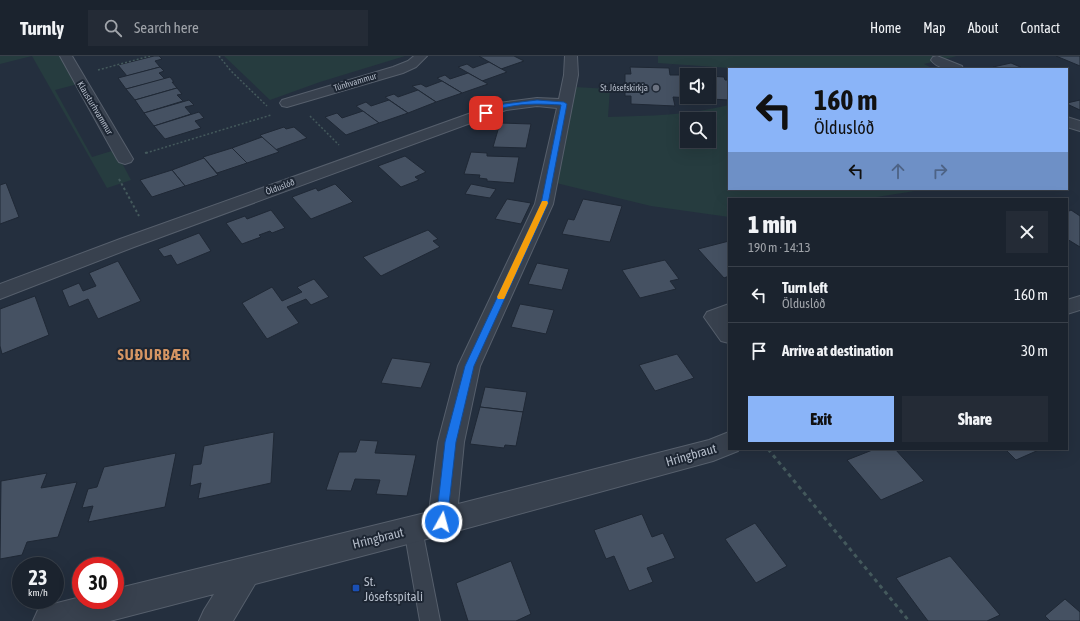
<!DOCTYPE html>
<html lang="en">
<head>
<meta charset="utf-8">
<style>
	:root { --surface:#1b232e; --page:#242b36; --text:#f1f3f6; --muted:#a0a4aa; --line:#39404a; --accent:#8ab4f8 }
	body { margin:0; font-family:"Asap Condensed",sans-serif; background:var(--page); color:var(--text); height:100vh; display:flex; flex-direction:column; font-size:15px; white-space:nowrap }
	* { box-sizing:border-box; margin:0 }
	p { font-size:13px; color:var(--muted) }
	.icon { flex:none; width:22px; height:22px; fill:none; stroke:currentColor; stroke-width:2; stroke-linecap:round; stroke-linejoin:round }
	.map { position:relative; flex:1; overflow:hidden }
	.details { position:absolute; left:728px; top:142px; width:340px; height:252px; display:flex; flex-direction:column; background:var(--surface); border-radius:0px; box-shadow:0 4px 16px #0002,0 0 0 1px var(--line) }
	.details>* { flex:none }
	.top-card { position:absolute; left:728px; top:12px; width:340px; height:122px; border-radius:0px; box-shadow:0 4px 16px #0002,0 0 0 1px var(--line); background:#8ab4f8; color:#111; overflow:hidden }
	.fabs { position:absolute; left:680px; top:12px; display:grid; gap:8px }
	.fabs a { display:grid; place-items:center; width:36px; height:36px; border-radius:0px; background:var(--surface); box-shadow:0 4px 16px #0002,0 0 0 1px var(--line); font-size:20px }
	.speed { position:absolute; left:12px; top:501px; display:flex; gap:8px; font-size:20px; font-weight:700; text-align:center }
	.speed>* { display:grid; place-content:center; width:52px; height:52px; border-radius:50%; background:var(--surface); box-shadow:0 4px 16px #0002,0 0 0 1px var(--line); line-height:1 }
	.speed small { font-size:10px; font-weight:400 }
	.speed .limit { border:6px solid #d22; background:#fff; color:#111 }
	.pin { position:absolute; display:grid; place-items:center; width:34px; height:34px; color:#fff; margin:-17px; border-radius:8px; box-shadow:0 2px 6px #0006 }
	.me { position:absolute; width:44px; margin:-22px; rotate:7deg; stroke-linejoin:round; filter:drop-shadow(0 0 3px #0008) }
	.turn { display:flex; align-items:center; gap:14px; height:84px; padding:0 20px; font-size:18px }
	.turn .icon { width:52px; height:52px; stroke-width:2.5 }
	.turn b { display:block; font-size:28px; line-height:34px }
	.lanes { display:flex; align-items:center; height:38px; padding:0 20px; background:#0003; justify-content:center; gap:20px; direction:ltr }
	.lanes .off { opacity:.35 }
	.round { display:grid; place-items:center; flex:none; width:42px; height:42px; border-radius:0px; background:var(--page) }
	.head { display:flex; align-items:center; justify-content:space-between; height:68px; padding:0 20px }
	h1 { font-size:24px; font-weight:800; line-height:30px }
	.primary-button { display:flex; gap:8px; margin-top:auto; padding:8px 20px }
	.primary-button a { flex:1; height:46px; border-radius:0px; background:var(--accent); color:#111; font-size:16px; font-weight:800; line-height:46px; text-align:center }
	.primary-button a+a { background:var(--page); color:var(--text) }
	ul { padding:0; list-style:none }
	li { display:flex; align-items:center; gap:12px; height:56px; padding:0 20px; border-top:1px solid var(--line) }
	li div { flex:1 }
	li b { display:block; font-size:15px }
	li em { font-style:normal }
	header { display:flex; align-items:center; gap:24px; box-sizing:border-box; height:56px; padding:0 20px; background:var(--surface); border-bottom:1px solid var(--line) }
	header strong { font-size:19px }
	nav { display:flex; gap:22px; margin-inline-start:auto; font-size:14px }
	.search { width:280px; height:36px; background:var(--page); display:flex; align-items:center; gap:10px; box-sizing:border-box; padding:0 14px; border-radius:0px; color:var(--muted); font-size:15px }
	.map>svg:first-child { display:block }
</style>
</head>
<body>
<header>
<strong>Turnly</strong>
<div class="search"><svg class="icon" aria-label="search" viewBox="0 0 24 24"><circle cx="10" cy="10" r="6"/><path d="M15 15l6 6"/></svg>Search here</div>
<nav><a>Home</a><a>Map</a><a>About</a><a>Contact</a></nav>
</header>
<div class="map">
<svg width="1080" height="565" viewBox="0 0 1080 565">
	<rect width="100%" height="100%" fill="#242f3e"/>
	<!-- green -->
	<g fill="#263c3f" fill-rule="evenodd">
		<polygon points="0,0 63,0 78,28 55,34 92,101 115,94 131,124 107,132 32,0 0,8"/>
		<polygon points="224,0 405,0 320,26 270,44"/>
		<polygon points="658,0 957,0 924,8 934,13 744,13 658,7"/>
		<path d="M575,31L610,33L608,61C649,60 689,59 729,49V133H919L915,135L864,143H729V161L651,150L556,127ZM687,63H709V85H687Z"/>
	</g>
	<!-- building -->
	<g fill="#455162" stroke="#1f2835">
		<polygon points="154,0 159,0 162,3 155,5 160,11 127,20 118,9"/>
		<polygon points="479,0 514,0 524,5 501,13"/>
		<polygon points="1056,0 1080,0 1080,10"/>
		<polygon points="489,6 507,16 482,25 458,11 467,8 473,12"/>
		<polygon points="1011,7 1025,13 998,13 993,11"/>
		<polygon points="160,11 164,15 159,17 165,23 126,33 118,22"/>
		<polygon points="630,11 669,12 670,19 685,19 687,22 687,41 709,41 709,20 724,21 725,24 729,24 729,44 673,41 675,50 631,48 631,40 625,40 625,18 631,18"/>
		<polygon points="468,17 488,28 462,37 437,22 445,19 450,23"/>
		<polygon points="170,21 174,26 172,26 177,32 135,44 126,33"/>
		<polygon points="442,25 462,37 436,46 412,30 421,28 426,31"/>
		<polygon points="177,32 182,38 177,39 183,45 144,57 135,44"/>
		<polygon points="418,34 436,46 408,57 385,41 394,38 398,41"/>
		<polygon points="189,44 194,49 185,51 191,58 154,70 144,57"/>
		<polygon points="389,44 408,57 379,67 356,50 366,46 371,50"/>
		<polygon points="1080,44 1080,54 1067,48 1067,47"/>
		<polygon points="363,55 379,67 346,79 325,61 337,57 342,62"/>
		<polygon points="199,56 204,62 195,65 201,72 165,83 154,70"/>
		<polygon points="500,67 531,68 526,92 493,91"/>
		<polygon points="284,71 286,73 294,71 307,82 275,94 260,79"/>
		<polygon points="262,81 279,96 247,107 232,92"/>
		<polygon points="232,92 247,107 217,117 203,101"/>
		<polygon points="471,96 487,97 487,100 519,101 514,127 487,125 487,123 479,122 480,119 464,118"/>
		<polygon points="405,100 426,116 415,121 419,124 401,131 378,110"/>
		<polygon points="204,102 218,119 185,130 172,114"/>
		<polygon points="172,114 185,130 152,141 140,124"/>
		<polygon points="6,127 19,161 0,168 0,129"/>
		<polygon points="335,128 353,146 311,163 292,141 316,132 318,135"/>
		<polygon points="471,128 496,133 490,142 465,138"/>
		<polygon points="507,143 531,147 521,168 495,163"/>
		<polygon points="583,143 622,150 610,186 562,178 568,163 574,164"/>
		<polygon points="271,154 285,172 272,177 270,175 259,179 261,181 242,188 226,167 245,160 247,163"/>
		<polygon points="1071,154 1080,160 1080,191 1067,183 1067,156"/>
		<polygon points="428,174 438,183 433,185 440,191 381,220 363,201"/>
		<polygon points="199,177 211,195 177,209 171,199 164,201 158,193"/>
		<polygon points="729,185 729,220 724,222 698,193"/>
		<polygon points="665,204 679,223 670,225 676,233 640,242 622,214"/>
		<polygon points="118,205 141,245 98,263 88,243 69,251 62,234 79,227 83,235 96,230 89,217"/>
		<polygon points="537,207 569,213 562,234 528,228"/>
		<polygon points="314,223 329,241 311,249 306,243 287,251 299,267 267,283 242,247 272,231 282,245 302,236 297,231"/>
		<polygon points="35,240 49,279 2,298 0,290 0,253"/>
		<polygon points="520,248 554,254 546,278 511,271"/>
		<polygon points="677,298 694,322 655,335 639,309"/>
		<polygon points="392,302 431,307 421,332 381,327"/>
		<polygon points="485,331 527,336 523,356 480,351"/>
		<polygon points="480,351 523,356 516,390 505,389 504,392 470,388"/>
		<polygon points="274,376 271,427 198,443 201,427 190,430 193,409 201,408 204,390"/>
		<polygon points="360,384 378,385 375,397 416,399 407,440 376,438 380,424 355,423 351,435 326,434 339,396 356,396"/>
		<polygon points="875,393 895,393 924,425 881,444 847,404"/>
		<polygon points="1005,393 1041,393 1016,404"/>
		<polygon points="176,397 165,451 88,466 93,450 82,452 88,433 97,431 104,411"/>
		<polygon points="47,417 41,432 77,426 58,481 27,486 22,499 0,503 1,425"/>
		<polygon points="642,458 652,481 663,477 675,502 647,512 653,526 629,535 614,500 606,503 594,474"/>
		<polygon points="755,467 787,510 756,527 725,483"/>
		<polygon points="950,500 1000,559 987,565 928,565 896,522"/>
		<polygon points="511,505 531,558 516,565 468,565 456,527"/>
		<polygon points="1065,543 1080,556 1080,565 1050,565 1045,560"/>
	</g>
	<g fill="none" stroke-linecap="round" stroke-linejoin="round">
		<!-- service casing -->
		<g stroke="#565f6c" stroke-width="2">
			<polygon id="service" points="413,464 419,467 422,473 440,565 420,565 404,473 407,467"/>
		</g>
		<!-- minor casing -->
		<g stroke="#565f6c" stroke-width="2">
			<g id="minor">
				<polygon points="60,0 72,0 133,103 131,106 125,108 119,106 117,103"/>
				<polygon points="414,0 427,0 416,11 403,17 287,51 282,50 280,47 282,44 393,11 408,5"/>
				<polygon points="565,0 577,0 578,19 553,148 480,310 464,386 458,448 709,384 729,376 729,393 739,393 738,395 713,405 442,479 255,528 233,565 199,565 204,554 214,538 110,565 33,565 38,554 49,549 81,541 81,544 115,544 115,533 429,456 438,386 458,310 535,148 557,52 537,50 506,54 134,191 0,243 0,228 120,183 499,47 537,42 559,43 564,19"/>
				<path d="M937,0L962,10L963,13C952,13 938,14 931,4L933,1Z"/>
				<polygon points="1067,61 1080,65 1080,75 1067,71"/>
				<polygon points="1080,240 1080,254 1067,258 1067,244"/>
				<polygon points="729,248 729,287 721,285 704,261 707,256"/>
			</g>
		</g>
		<!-- path-far2 -->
		<g stroke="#44595c" stroke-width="1.5" stroke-dasharray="2 2" stroke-linecap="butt">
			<polyline points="219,0 231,15 267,50"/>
			<polyline points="98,14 150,0"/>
			<polyline points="310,60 339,89"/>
			<polyline points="146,97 271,59"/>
		</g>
		<!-- path-far1 -->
		<g stroke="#44595c" stroke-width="2" stroke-dasharray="2.5 2.5" stroke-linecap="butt">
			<polyline points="145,97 149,96"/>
			<polyline points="119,123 139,160"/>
		</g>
		<!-- path -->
		<polyline stroke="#44595c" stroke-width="3" stroke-dasharray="4 4" stroke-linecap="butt" points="768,393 909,565"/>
		<!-- service -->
		<use href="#service" fill="#38414e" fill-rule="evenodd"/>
		<!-- minor -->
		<use href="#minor" fill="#38414e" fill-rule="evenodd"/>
	</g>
	<!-- route -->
	<path fill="#1a73e8" stroke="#114b97" d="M537,44L564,46L567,48L548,148L474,310L456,386L447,466L446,470L442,472L437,470L436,466L445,386L465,310L541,148L561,49C543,48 525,47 507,51C500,52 493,56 486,58L483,57L504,48Z"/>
	<!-- slow -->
	<polygon fill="#f59e0b" points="542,145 547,145 548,147 505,241 504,243 498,243 497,241"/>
	<!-- markers -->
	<circle fill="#6b7280" stroke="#1d2633" stroke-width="1.5" cx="656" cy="32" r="4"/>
	<rect fill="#1a4fb4" stroke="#1d2633" stroke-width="1.5" x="352" y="528" width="8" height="8" rx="2"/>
	<g text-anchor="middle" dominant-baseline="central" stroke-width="4" stroke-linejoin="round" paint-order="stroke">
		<!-- far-street labels -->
		<g font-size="9" fill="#b4bcc9" stroke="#1d2633">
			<text transform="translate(355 26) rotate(-17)">Túnhvammur</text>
			<text transform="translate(95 52) rotate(59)">Klausturhvammur</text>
			<text transform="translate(280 131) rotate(-20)">Ölduslóð</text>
		</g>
		<!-- far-poi labels -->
		<g font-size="9" fill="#b4bcc9" stroke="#1d2633" text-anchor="end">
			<text x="648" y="32">St. Jósefskirkja</text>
		</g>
		<!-- near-street labels -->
		<g font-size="13" fill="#b4bcc9" stroke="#1d2633">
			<text transform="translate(691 399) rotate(-16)">Hringbraut</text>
			<text transform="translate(378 482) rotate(-14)">Hringbraut</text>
		</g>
		<!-- near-poi labels -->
		<g font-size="13" fill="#b4bcc9" stroke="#1d2633" text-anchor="start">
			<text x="364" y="525">St.<tspan x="364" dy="15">Jósefsspítali</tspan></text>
		</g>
		<!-- district labels -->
		<g font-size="15" font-weight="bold" letter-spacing="1" fill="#d59563" stroke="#1d2633">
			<text x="154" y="298">SUÐURBÆR</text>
		</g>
	</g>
</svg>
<div class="fabs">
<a><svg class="icon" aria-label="sound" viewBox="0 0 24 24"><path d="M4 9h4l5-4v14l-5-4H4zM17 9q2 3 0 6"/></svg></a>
<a><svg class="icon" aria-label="search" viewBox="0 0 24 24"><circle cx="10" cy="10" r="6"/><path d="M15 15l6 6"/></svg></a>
</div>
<div class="speed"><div>23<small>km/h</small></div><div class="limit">30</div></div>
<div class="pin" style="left:486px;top:57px;background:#d93025"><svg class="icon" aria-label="arrive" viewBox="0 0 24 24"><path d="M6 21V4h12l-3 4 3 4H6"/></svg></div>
<svg class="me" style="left:442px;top:466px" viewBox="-20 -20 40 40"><circle r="17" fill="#1a73e8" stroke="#fff" stroke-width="3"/><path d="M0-11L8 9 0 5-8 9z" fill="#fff"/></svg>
<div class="top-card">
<div class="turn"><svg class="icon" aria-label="left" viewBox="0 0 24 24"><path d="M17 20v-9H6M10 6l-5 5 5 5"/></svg><div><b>160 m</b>Ölduslóð</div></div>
<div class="lanes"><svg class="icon" aria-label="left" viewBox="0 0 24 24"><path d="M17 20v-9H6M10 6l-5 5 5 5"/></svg><svg class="icon off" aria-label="ahead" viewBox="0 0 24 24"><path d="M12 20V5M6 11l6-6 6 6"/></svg><svg class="icon off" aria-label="right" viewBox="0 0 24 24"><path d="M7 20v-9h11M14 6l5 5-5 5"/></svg></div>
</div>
<section class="details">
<div class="head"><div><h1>1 min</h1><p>190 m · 14:13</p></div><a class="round"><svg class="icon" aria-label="close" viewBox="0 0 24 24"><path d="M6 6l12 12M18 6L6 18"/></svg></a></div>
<ul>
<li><svg class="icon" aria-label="left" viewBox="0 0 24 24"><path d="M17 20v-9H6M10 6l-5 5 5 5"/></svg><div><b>Turn left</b><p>Ölduslóð</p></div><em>160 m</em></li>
<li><svg class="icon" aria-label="arrive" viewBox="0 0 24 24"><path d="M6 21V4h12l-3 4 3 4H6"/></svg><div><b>Arrive at destination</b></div><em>30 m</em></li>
</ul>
<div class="primary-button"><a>Exit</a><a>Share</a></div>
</section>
</div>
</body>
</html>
